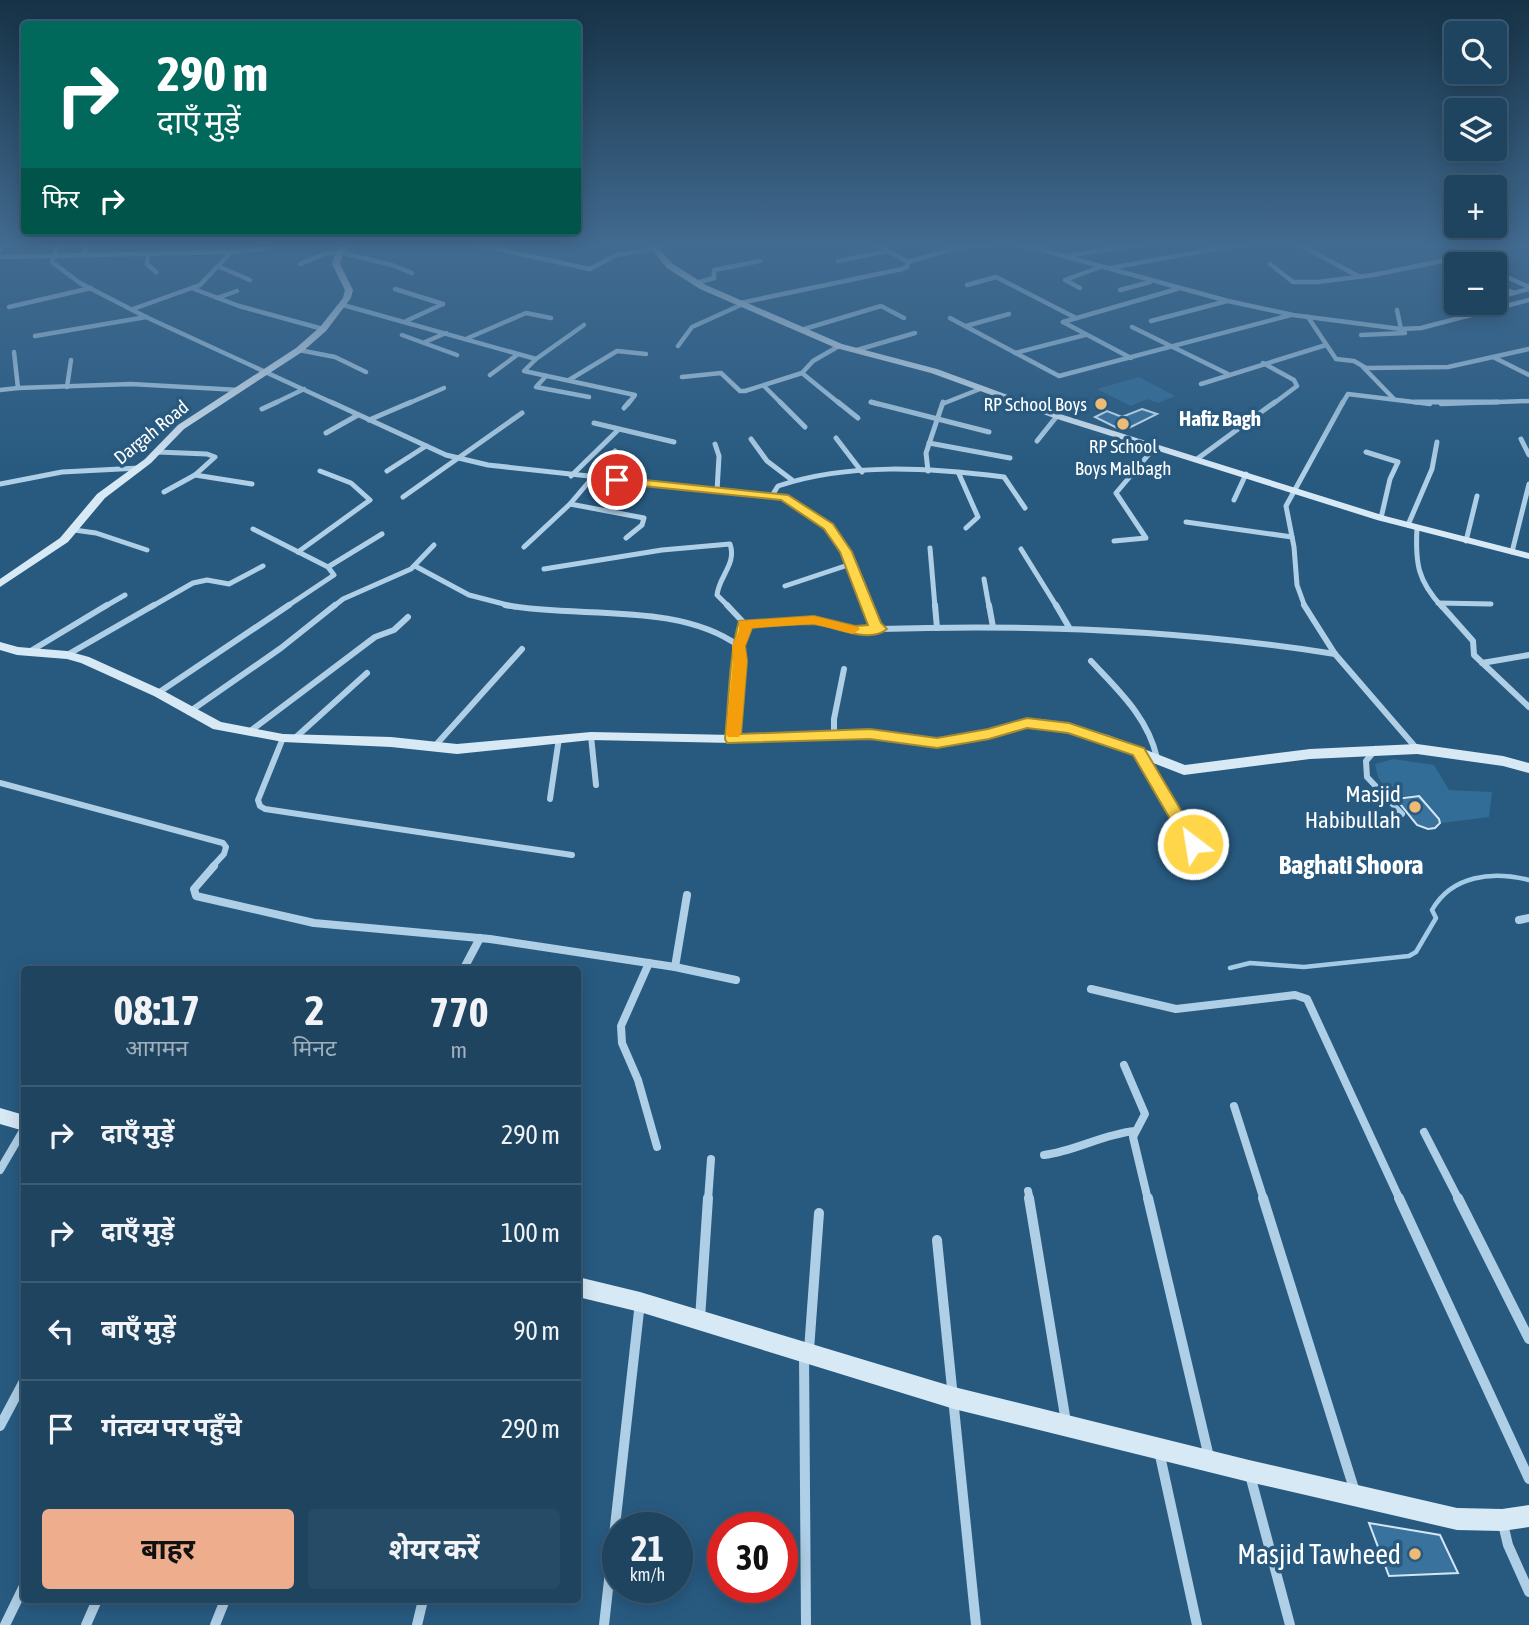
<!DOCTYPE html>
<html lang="hi">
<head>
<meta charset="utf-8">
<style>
	:root { --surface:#1e4460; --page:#264b66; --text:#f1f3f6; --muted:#a1b0bd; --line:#3c5c75; --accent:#eead8d }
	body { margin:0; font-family:"Asap Condensed","Noto Sans Devanagari",sans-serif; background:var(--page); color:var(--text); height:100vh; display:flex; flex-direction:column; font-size:26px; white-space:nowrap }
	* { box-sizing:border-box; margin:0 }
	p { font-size:23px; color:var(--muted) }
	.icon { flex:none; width:38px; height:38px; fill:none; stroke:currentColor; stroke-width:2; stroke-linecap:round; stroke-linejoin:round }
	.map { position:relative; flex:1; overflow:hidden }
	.panel { position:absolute; left:21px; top:966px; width:560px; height:637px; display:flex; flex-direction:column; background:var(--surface); border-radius:7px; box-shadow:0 4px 18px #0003,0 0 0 2px var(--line) }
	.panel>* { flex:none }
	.hud { position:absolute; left:21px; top:21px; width:560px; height:214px; border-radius:7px; box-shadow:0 4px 18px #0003,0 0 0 2px var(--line); background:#00695c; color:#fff; overflow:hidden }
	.tools { position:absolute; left:1444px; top:21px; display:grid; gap:14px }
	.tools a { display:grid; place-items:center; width:63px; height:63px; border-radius:7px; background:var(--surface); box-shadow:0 4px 18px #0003,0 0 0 2px var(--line); font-size:35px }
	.speed { position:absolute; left:602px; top:1512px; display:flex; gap:14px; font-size:35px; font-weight:700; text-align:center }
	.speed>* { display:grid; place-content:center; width:91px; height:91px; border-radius:50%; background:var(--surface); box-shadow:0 4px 18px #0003,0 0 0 2px var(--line); line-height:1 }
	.speed small { font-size:18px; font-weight:400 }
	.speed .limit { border:10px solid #d22; background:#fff; color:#111 }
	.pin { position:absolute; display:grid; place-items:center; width:60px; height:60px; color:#fff; margin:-30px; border:4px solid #fff; border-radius:50%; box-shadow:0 2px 7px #0007 }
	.me { position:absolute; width:77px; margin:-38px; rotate:329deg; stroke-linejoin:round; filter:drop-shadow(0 0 5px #0008) }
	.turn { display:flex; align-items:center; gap:24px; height:147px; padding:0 21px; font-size:32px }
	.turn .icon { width:91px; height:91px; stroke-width:2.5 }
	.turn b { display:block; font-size:49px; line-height:60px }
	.then { display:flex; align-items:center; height:66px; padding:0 21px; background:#0003; gap:14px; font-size:26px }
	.eta { display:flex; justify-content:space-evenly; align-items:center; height:119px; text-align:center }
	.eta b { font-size:42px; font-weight:700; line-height:49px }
	.primary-button { display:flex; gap:14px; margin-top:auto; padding:14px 21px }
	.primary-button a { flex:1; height:80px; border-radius:7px; background:var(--accent); color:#111; font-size:28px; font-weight:700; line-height:80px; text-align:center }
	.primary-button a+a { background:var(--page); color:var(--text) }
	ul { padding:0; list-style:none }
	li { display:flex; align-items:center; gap:21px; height:98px; padding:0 21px; border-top:2px solid var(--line) }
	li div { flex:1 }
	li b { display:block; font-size:26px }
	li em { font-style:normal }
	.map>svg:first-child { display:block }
</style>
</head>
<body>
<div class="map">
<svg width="1529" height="1625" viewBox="0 0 1529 1625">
	<rect width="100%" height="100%" fill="#285a80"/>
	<!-- green -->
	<g fill="#326d98">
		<polygon points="1139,377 1175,396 1158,403 1147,399 1131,406 1097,389"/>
		<polygon points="1393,759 1434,765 1449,790 1492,792 1489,817 1442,823 1419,795 1391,797 1378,777 1375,764"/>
	</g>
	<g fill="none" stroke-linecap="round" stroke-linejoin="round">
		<!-- stream -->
		<path stroke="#a4cbe6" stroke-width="4.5" d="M1230,968L1250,963L1304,967L1409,956L1416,952L1436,918L1432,910C1452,875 1492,871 1529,880"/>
	</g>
	<!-- building -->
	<g fill="#38729d" stroke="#d2e6f5" stroke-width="2">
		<polygon points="1142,409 1157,414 1123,431 1095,417 1107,411 1122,417"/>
		<polygon points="1419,796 1439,819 1440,823 1435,828 1428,829 1417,825 1396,799"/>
		<polygon points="1369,1523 1440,1535 1458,1573 1389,1576"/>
	</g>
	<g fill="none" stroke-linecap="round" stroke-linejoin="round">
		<!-- street-far4 -->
		<g stroke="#afcfe6" stroke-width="4.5">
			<polyline points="58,244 52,262 80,283 146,317 335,404"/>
			<polyline points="474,244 590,269 616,255 653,249"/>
			<polyline points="876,244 908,262"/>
			<polyline points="1020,244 1228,301 1293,315 1401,329 1421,328 1529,300"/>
			<polyline points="1302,246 1360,277"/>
			<polyline points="0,251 2,244"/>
			<polyline points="339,252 392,265 412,273"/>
			<polyline points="148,254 147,264 156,272"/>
			<polyline points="82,255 89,244"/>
			<polyline points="1067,256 1140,244"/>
			<polyline points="0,257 231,252 263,249 275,244"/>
			<polyline points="838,261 888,251"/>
			<polyline points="300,264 327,253 339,253"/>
			<polyline points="1270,264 1293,282 1317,282 1373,275 1524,244"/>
			<polyline points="220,267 250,280"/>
			<polyline points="1110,268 1242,244"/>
			<polyline points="1498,273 1529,287"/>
			<polyline points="696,283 714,278 714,270 760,261"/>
			<polyline points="1494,284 1514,293"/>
			<polyline points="967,285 996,277 1076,318"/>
			<polyline points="1080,288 1065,280 1100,267"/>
			<polyline points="194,289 239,306 323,329"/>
			<polyline points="395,289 443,304"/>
			<polyline points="1120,290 1150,282"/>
			<polyline points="217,298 237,291"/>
			<polyline points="1494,298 1529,289"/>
			<polyline points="740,303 902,269 907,267 908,262 959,247 986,244"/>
			<polyline points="1445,303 1471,315"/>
			<polyline points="343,305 536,359"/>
			<polyline points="9,307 91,288"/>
			<polyline points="133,309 200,285 231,252"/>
			<polyline points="1397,310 1401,329"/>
			<polyline points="1308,317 1336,359 1354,361 1366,368 1448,367 1529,349"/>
			<polyline points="950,318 1059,376 1291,315"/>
			<polyline points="406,321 443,304"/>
			<polyline points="1151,321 1227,301"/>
			<polyline points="1063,322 1177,289"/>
			<polyline points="1063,322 1131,358"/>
			<polyline points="584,325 536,359 524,371 635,395 628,404"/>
			<polyline points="966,326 1009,314"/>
			<polyline points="1132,327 1228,374"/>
			<polyline points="801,330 881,306 904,318"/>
			<polyline points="402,335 457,355"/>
			<polyline points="1361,335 1405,333"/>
			<polyline points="35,336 146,317"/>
			<polyline points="468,338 526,313 551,318"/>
			<polyline points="425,342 446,333"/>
			<polyline points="678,346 692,327 743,304"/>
			<polyline points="299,350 335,357 366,372"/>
			<polyline points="857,350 915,333"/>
			<polyline points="14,352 18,388 131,384 239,390"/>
			<polyline points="1015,353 1085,335"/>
			<polyline points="1495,358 1529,375"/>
			<polyline points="1263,363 1294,380 1297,386 1273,404"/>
			<polyline points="1363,367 1394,399"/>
			<polyline points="802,373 840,404"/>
			<polyline points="490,375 517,355"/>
			<polyline points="546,376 536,387 589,397"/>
			<polyline points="682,377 721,373 740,391 745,391 802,373 813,361 839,346"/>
			<polyline points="569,380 617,351 646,354"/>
			<polyline points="1201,384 1326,345"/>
			<polyline points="764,386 782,404"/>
			<polyline points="67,387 71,360"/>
			<polyline points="0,390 18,388"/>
			<polyline points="871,402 878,404"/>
			<polyline points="273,404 304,389"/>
			<polyline points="407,404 444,388"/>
			<polyline points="942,404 980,389"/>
			<polyline points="1342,404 1348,394 1430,404"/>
			<polyline points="1441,404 1529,401"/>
		</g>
		<!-- street-far3 -->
		<g stroke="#afcfe6" stroke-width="5">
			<path d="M331,402L446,455L488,465L783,497C839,521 846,556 867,607"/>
			<polyline points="780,402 805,427"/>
			<polyline points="838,402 858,418"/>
			<polyline points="871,402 989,432"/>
			<polyline points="1415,402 1498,402"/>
			<polyline points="624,408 629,402"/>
			<polyline points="262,409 277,402"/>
			<polyline points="369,420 411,402"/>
			<polyline points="594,423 674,442"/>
			<polyline points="326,433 358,415"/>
			<polyline points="836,438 862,472"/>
			<polyline points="751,439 767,461 792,480"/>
			<polyline points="1521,439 1529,455"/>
			<polyline points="1037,441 1057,416"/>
			<polyline points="929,443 1010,458"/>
			<polyline points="715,444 719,456 717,491"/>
			<polyline points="158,452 207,454 215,457 195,475 164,492"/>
			<polyline points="1366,452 1398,462 1390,479 1381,518"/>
			<polyline points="1197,459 1275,402"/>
			<polyline points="387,471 426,446"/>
			<polyline points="928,471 926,453 943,402"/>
			<polyline points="959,474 978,517 966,528"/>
			<polyline points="195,475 252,484"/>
			<polyline points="571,476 618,430"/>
			<polyline points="0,484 62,472 139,468"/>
			<path d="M773,494L778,486C850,462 930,468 1004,477L1025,508"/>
			<polyline points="403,497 522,413"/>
			<polyline points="1234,500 1246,474"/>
			<polyline points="570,504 644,518 642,525 626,538"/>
			<polyline points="1186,522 1292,537"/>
			<polyline points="1408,525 1432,469 1437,442"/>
			<path d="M1417,528C1415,564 1418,581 1442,607"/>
			<polyline points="253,529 328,567 334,575 286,607"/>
			<polyline points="74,530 96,533 147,550"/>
			<polyline points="1114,541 1146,538 1116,493 1155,447"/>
			<polyline points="1466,541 1477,496"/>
			<polyline points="524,547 570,504 615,451"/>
			<polyline points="930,548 935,607"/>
			<polyline points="1021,549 1057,607"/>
			<polyline points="298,552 370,500 351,483 320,471"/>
			<polyline points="1512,552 1529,484"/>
			<polyline points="415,566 469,595 515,607"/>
			<polyline points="328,567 382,534"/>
			<path d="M544,569L662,550L730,544C737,564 719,576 717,595L729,607"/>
			<polyline points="984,579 989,607"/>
			<polyline points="785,586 851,564"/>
			<polyline points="1438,603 1491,604"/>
			<polyline points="104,607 125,595"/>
			<polyline points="151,607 193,583 207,580 229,584 263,566"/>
			<polyline points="333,607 343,599 411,569 434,545"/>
			<polyline points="1305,607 1297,585 1294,547 1286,506 1343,402"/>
		</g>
		<!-- street-far2 -->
		<g stroke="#afcfe6" stroke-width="6">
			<path d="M505,605C576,619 677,601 739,646L733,739"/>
			<polyline points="727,605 743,622 746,630 739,646"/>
			<path d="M867,605L875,625L880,629C1033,624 1184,630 1335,654"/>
			<polyline points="935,605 937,628"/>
			<polyline points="989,605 993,627"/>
			<polyline points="1056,605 1070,629"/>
			<polyline points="1304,605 1335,654 1417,749"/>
			<polyline points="1441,605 1473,641 1474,655 1529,707"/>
			<polyline points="744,624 814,620 855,630 879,629"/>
			<polyline points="29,652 107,605"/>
			<polyline points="67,655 154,605"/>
			<path d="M1091,661C1118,690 1148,717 1157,758"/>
			<polyline points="1482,663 1529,655"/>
			<polyline points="158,693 289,605"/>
			<polyline points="189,712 281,648 335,605"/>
			<polyline points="249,732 375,637 394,630 408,617"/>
			<polyline points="834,735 834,719 844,669"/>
			<polyline points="591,736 596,785"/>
			<polyline points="283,738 258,800 260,806 265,809 572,855"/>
			<polyline points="295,738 367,673"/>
			<polyline points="434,747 522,649"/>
			<polyline points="1376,749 1366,761 1367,777 1402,814 1382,819"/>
			<polyline points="1140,754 1193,844"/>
			<polyline points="0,783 223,843 226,847 224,854 212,867"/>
			<polyline points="550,799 559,738"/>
		</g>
		<!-- street-far1 -->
		<g stroke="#afcfe6" stroke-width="8">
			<polyline points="214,866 194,889 196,896 314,923 490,939 675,967 736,980"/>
			<polyline points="1519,920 1529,918"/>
			<polyline points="649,963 621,1026 622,1043 638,1080 657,1147"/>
			<polyline points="675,967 687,895"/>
			<polyline points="463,970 480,938"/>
			<polyline points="1091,989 1176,1009 1295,995 1307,999 1400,1200"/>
			<polyline points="1124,1065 1145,1114 1133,1137 1148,1200"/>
			<polyline points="1234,1106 1264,1200"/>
			<polyline points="1424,1132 1459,1200"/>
			<path d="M1044,1155C1076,1151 1103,1134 1135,1131"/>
			<polyline points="0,1170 24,1129"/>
			<polyline points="1028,1191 1030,1200"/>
			<polyline points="708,1200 711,1159"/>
		</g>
		<!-- street -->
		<g stroke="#afcfe6" stroke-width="10">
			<polyline points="1029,1198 1066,1422"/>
			<polyline points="1148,1198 1209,1457"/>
			<polyline points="1263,1198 1355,1492"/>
			<polyline points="1399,1198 1529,1479"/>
			<polyline points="1458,1198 1529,1339"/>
			<polyline points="937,1240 976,1625"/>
			<polyline points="700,1319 708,1198"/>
			<polyline points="809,1350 819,1213"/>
			<polyline points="804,1353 806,1625"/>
			<polyline points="0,1426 24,1381"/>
			<polyline points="1159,1451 1197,1625"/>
			<polyline points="1250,1475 1290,1625"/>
			<polyline points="1503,1524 1508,1545 1529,1592"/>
			<polyline points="5,1625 24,1586"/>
			<polyline points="86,1625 97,1600"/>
			<polyline points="215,1625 225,1600"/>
			<polyline points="417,1625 423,1600"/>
			<polyline points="604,1625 640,1302"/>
		</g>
		<!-- secondary -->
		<g fill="#d8e9f6" fill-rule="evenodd">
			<polygon points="342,244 349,244 343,253 340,264 353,290 351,298 326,331 302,352 184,429 151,463 105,498 68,542 0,587 0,579 60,538 97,494 145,459 178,425 296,348 320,327 343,298 345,290 332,264 335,253"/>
			<polygon points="647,244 654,244 673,264 706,285 842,344 937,369 1060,414 1385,516 1529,553 1529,559 1377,520 1054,418 931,373 836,348 700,289 667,268"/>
			<polygon points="0,642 18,647 67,651 89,657 162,690 221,722 283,734 391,737 457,744 591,732 733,735 870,730 937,738 989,730 1026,719 1043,719 1108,735 1185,765 1310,749 1417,744 1503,756 1529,763 1529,773 1503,766 1417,754 1310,759 1184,775 1099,742 1043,727 1026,727 989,738 937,748 870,738 733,743 591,740 457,754 391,747 283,742 213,729 154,696 81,663 67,659 17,655 0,650"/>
			<polygon points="0,1108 24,1115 24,1131 0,1124"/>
			<polygon points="578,1277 640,1292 954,1387 1249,1460 1457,1508 1502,1509 1529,1505 1529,1527 1502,1531 1457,1530 1249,1482 954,1409 640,1312 578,1297"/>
		</g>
	</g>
	<!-- sky -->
	<linearGradient id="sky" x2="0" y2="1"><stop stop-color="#163246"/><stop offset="0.52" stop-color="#426b91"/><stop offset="1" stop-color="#426b91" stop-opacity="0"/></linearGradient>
	<rect width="1529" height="471" fill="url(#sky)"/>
	<!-- route -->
	<path fill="#ffd54a" stroke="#a68a30" stroke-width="2" d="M617,477L788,495L833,524L852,552L881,623L887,629C868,645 834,625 812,624C792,624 772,626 752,628L745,646L747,661L741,734L870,729L937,738L988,729L1027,718L1069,723L1144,748L1201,844L1199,848H1187L1133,755L1068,733L1027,728L989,739L937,748L870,739L727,743L725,739C729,700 729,656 739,621L814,616L855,626L868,625L840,552L824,529L781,500L613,483L611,480Z"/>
	<!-- slow -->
	<polygon fill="#f59e0b" points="814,616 858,627 860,629 853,634 814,624 752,628 745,646 747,661 741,733 739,737 728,737 726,733 733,661 732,646 739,630 739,621"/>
	<!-- markers -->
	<g fill="#edbb75" stroke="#285a80" stroke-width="2.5">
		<circle cx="1101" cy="404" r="7"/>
		<circle cx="1123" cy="424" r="7"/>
		<circle cx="1415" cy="807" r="7"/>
		<circle cx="1415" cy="1554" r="7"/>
	</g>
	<g text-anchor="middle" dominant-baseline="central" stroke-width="7" stroke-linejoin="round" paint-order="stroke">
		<!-- far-poi labels -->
		<g font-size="19" fill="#fff" stroke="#285a80" text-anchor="end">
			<text x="1087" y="404">RP School Boys</text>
			<text x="1123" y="446" text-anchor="middle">RP School<tspan x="1123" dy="22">Boys Malbagh</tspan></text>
		</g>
		<!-- far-street labels -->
		<g font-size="19" fill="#fff" stroke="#285a80">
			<text transform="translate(151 432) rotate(-39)">Dargah Road</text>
		</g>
		<!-- far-quarter labels -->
		<g font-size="21" font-weight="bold" fill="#fff" stroke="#285a80">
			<text x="1220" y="418">Hafiz Bagh</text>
		</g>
		<!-- poi labels -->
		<g font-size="23" fill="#fff" stroke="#285a80" text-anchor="end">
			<text x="1401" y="794">Masjid<tspan x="1401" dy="26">Habibullah</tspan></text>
		</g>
		<!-- quarter labels -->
		<g font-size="26" font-weight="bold" fill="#fff" stroke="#285a80">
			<text x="1351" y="865">Baghati Shoora</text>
		</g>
		<!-- near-poi labels -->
		<g font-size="28" fill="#fff" stroke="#285a80" text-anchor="end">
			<text x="1401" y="1554">Masjid Tawheed</text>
		</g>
	</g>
</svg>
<div class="tools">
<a><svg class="icon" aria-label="search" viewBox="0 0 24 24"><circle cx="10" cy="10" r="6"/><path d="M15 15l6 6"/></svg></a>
<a><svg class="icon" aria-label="layers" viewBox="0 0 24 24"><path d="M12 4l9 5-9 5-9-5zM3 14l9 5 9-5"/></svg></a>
<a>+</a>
<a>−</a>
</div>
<div class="speed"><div>21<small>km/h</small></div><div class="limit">30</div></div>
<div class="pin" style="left:617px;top:480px;background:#d93025"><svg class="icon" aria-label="arrive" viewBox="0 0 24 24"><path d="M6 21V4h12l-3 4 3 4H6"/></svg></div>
<svg class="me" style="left:1193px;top:844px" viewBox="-20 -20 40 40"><circle r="17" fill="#ffd54a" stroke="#fff" stroke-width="3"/><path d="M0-11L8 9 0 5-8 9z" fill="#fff"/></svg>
<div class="hud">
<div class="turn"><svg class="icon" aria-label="right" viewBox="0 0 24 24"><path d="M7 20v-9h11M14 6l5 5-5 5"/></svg><div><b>290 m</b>दाएँ मुड़ें</div></div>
<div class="then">फिर<svg class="icon" aria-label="right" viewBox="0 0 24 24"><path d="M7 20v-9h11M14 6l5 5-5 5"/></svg></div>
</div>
<section class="panel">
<div class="eta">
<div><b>08:17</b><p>आगमन</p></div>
<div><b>2</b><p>मिनट</p></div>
<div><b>770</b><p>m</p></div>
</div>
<ul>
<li><svg class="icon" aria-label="right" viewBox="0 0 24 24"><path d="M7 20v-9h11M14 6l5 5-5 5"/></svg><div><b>दाएँ मुड़ें</b></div><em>290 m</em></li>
<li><svg class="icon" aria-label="right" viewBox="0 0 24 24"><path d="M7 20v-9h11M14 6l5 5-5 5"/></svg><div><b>दाएँ मुड़ें</b></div><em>100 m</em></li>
<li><svg class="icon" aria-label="left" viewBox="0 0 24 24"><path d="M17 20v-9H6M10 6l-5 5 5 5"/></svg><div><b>बाएँ मुड़ें</b></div><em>90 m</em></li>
<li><svg class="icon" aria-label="arrive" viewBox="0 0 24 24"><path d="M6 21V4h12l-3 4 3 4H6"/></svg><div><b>गंतव्य पर पहुँचे</b></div><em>290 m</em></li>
</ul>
<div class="primary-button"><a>बाहर</a><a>शेयर करें</a></div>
</section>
</div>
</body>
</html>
